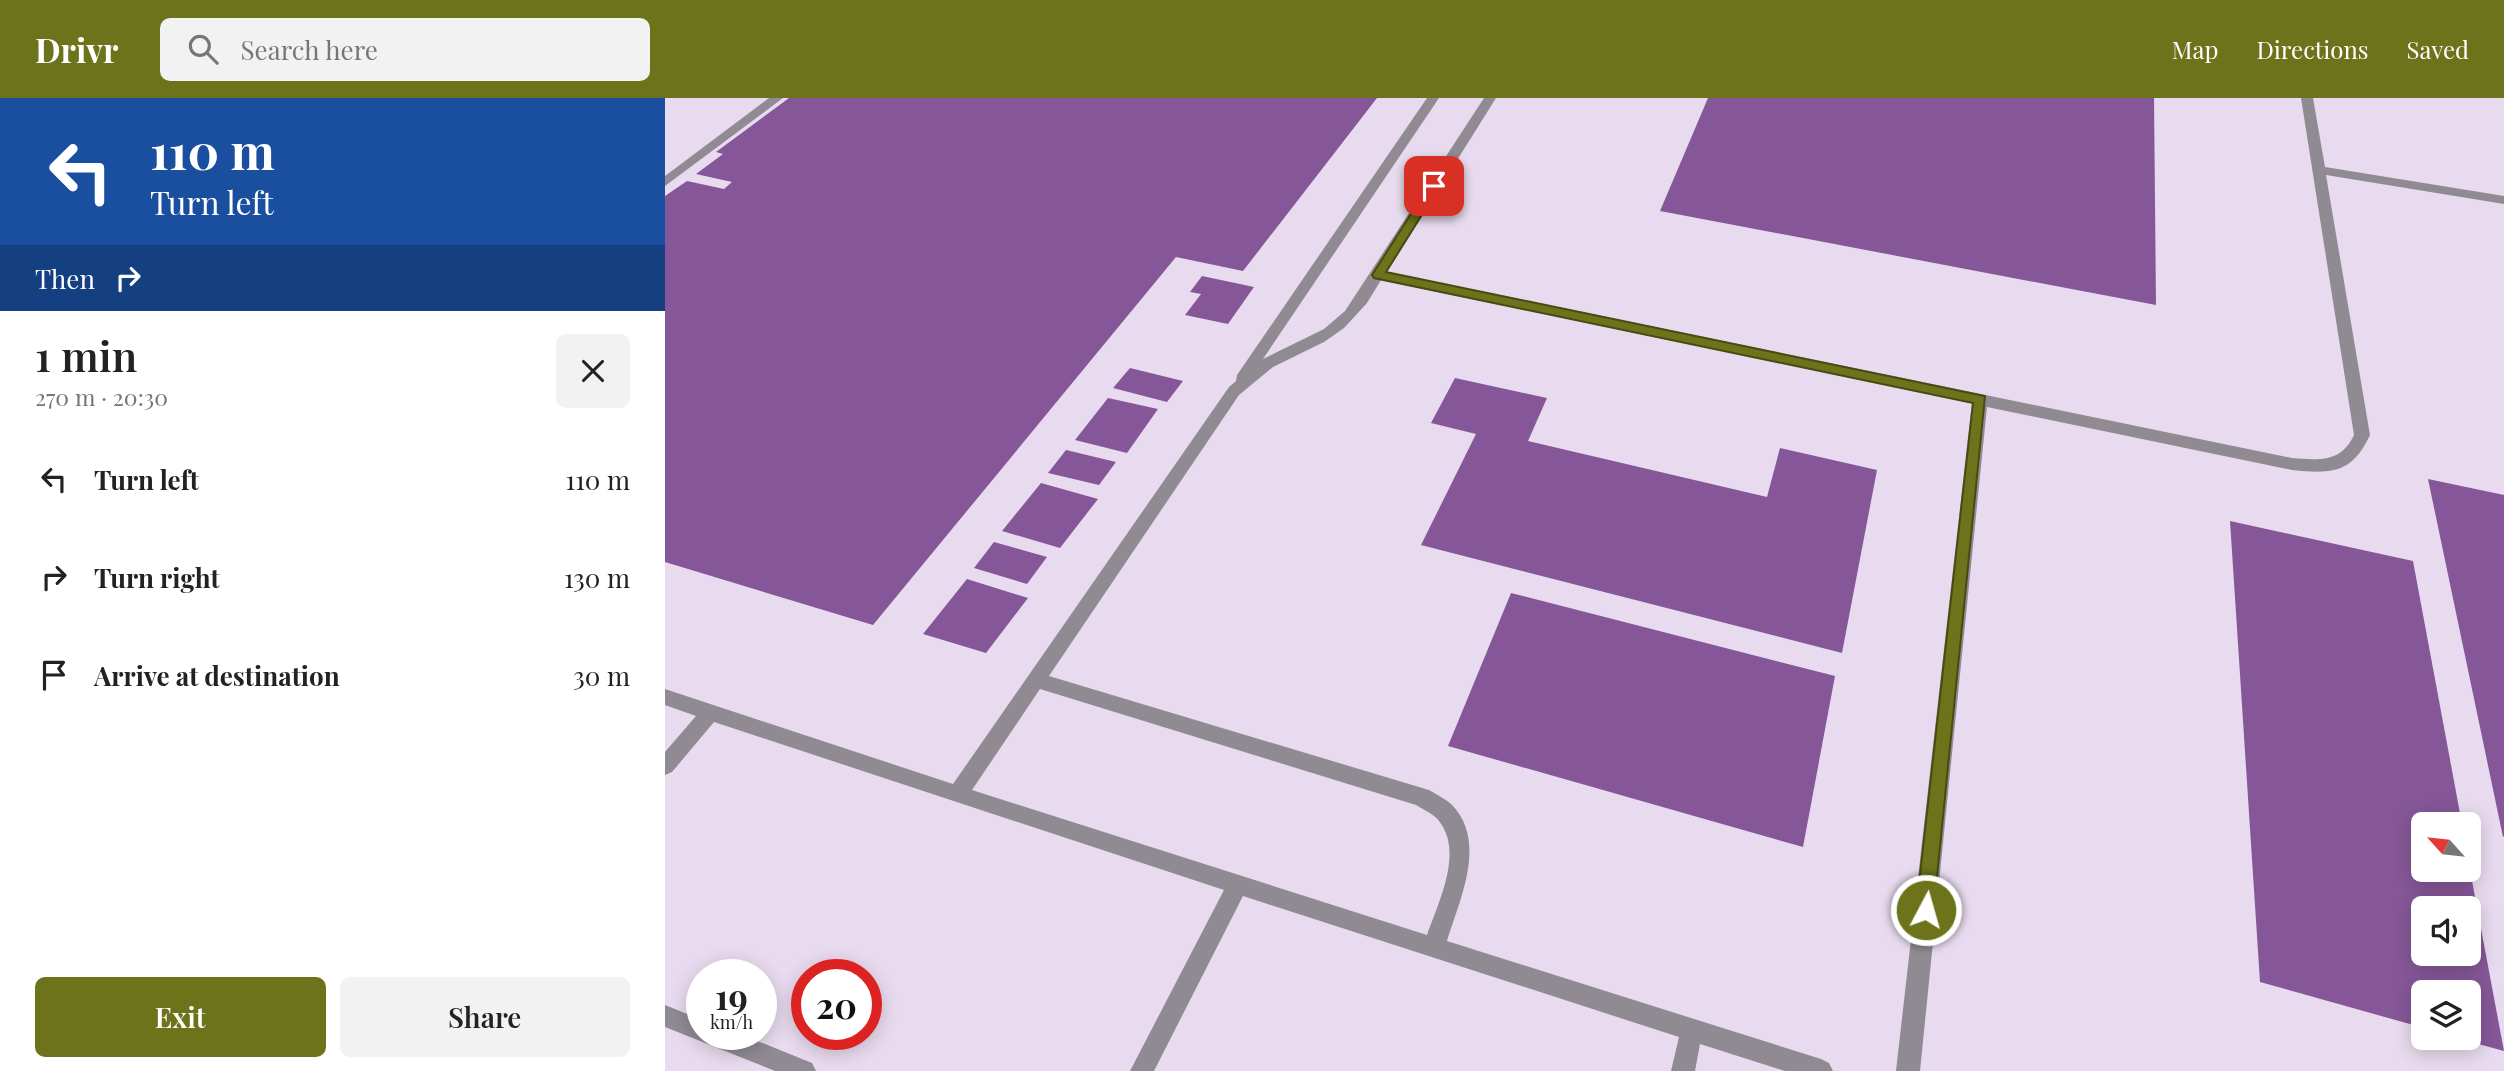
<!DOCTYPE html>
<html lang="en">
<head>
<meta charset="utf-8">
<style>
	:root { --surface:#fff; --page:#f2f2f2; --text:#222; --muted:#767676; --accent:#6c731a }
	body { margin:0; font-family:"Playfair Display",serif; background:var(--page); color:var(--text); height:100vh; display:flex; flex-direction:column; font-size:26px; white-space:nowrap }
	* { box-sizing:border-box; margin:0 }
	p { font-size:23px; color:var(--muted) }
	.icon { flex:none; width:38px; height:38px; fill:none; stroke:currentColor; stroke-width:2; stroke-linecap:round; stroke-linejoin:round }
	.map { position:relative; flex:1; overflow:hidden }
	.panel { display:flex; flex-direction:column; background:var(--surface); width:665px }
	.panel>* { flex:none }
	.top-card { background:#1a4fa0; color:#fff; overflow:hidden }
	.needle { width:46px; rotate:297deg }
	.tools { position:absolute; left:1746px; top:714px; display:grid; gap:14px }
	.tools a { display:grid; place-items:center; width:70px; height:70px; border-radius:10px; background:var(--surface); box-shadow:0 4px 18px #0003; font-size:35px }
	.speed { position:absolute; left:21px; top:861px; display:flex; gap:14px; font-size:35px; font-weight:700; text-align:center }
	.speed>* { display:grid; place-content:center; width:91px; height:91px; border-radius:50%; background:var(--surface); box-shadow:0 4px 18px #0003; line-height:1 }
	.speed small { font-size:18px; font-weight:400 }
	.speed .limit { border:10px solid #d22; background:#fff; color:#111 }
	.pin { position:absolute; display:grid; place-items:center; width:60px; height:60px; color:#fff; margin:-30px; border-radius:14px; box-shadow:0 4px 10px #0006 }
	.me { position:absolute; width:77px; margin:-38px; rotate:6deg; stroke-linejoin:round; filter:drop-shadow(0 0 5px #0008) }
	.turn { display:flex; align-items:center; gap:24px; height:147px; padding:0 35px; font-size:32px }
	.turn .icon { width:91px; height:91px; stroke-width:2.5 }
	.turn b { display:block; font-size:49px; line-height:60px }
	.then { display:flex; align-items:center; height:66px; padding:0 35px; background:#0003; gap:14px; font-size:26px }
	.round { display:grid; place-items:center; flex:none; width:74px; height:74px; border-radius:10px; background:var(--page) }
	.head { display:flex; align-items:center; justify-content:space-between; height:119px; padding:0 35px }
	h1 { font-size:42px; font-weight:600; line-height:52px }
	.primary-button { display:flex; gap:14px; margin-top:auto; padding:14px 35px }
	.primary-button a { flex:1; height:80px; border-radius:10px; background:var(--accent); color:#fff; font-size:28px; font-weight:600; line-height:80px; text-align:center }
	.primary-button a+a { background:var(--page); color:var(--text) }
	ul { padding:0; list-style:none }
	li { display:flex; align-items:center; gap:21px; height:98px; padding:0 35px }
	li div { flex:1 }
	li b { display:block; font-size:26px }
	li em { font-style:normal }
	header { display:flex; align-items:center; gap:42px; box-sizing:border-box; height:98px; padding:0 35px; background:var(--accent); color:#fff }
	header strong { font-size:33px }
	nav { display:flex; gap:38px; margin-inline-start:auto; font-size:24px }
	.search { width:490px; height:63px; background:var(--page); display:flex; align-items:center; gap:18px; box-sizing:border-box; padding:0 24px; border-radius:10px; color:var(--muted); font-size:26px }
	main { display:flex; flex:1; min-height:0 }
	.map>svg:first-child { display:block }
</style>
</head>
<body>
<header>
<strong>Drivr</strong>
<div class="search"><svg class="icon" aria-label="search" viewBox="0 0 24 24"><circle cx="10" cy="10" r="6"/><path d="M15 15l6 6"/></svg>Search here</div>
<nav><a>Map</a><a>Directions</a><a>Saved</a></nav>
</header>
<main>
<section class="panel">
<div class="top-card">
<div class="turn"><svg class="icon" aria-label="left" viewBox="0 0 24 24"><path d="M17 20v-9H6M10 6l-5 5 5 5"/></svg><div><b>110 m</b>Turn left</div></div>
<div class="then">Then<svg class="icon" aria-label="right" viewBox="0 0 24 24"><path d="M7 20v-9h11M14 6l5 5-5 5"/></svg></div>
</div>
<div class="head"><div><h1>1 min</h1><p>270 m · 20:30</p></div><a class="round"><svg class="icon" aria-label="close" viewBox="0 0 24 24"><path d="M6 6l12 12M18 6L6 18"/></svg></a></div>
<ul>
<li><svg class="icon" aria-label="left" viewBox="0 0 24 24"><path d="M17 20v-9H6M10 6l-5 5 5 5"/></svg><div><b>Turn left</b></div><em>110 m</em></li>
<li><svg class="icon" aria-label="right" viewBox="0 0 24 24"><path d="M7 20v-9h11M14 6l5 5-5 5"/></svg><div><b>Turn right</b></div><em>130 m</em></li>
<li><svg class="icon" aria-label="arrive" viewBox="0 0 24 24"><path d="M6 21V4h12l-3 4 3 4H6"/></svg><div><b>Arrive at destination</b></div><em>30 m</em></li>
</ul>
<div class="primary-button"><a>Exit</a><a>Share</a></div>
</section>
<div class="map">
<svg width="1839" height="973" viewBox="0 0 1839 973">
	<rect width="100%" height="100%" fill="#e9dbef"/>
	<!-- building -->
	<g fill="#865798" fill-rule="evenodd">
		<polygon points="124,0 712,0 578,173 511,159 208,527 0,464 0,98 22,83 59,91 67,84 31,76 58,56 51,54"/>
		<polygon points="1043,0 1489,0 1491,207 995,113"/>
		<polygon points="537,178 589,189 563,226 520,217 536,196 525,194"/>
		<polygon points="465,270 518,283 502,304 448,290"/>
		<polygon points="790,280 882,300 863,343 1102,399 1115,350 1212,372 1177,555 756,447 811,336 766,325"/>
		<polygon points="443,300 493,311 462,355 410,342"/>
		<polygon points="401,352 451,364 434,387 383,375"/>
		<polygon points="1763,381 1839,397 1839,738 1838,739"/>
		<polygon points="376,385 433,401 395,450 337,433"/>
		<path d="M1565,423L1748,463L1797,726H1759V772H1805L1839,953L1795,941L1804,940V894H1759V930L1595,884ZM1759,810H1804V856H1759Z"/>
		<polygon points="329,444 382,459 362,486 309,470"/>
		<polygon points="302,481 363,500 321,555 258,536"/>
		<polygon points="846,495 1170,578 1138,749 783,648"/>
	</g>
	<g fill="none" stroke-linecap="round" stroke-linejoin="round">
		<!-- lane -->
		<g fill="#908b93" fill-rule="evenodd">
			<polygon points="104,0 118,0 0,88 0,78"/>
			<path d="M762,0H774L598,261L659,231L680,213L819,0H831L722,174L1627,360C1654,362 1676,365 1689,337L1636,0H1648L1660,69L1839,98V106L1661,77L1705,337C1687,376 1666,376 1627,372L1322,309L1255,973H1231L1307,305L716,182L702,205L679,230L659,244L608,269L574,297L384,578L764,692C772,697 781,701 787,707C823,744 794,803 782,843L1156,961L1164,965L1168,973H1120L1035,946L1030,973H1006L1014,939L578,798L489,973H465L559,792L49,624L7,674L0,677V654L31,618L0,607V591L288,686L564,289L571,283L572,277ZM375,591L751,707C759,712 769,716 774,723C799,754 773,805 762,837L307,692Z"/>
			<polygon points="0,907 37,922 37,936 75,936 147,965 151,973 110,973 0,929"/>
		</g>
	</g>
	<!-- route -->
	<polygon fill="#6c731a" stroke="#464b11" stroke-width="2" points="765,86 775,88 721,174 1320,298 1268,819 1261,822 1254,819 1251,812 1308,305 709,180 707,177"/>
</svg>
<div class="tools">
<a><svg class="needle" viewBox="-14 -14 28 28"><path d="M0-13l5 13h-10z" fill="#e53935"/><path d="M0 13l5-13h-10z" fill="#767676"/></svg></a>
<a><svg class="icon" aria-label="sound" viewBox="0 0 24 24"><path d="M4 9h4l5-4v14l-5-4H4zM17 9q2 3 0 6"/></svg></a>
<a><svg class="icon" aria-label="layers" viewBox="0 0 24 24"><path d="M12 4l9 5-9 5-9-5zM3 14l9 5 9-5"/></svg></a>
</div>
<div class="speed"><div>19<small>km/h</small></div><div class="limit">20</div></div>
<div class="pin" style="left:769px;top:88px;background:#d93025"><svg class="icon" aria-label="arrive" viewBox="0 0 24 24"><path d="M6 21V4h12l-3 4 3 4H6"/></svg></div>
<svg class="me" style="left:1261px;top:812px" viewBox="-20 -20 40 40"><circle r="17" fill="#6c731a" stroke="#fff" stroke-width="3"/><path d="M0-11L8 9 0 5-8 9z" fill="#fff"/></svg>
</div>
</main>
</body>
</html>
